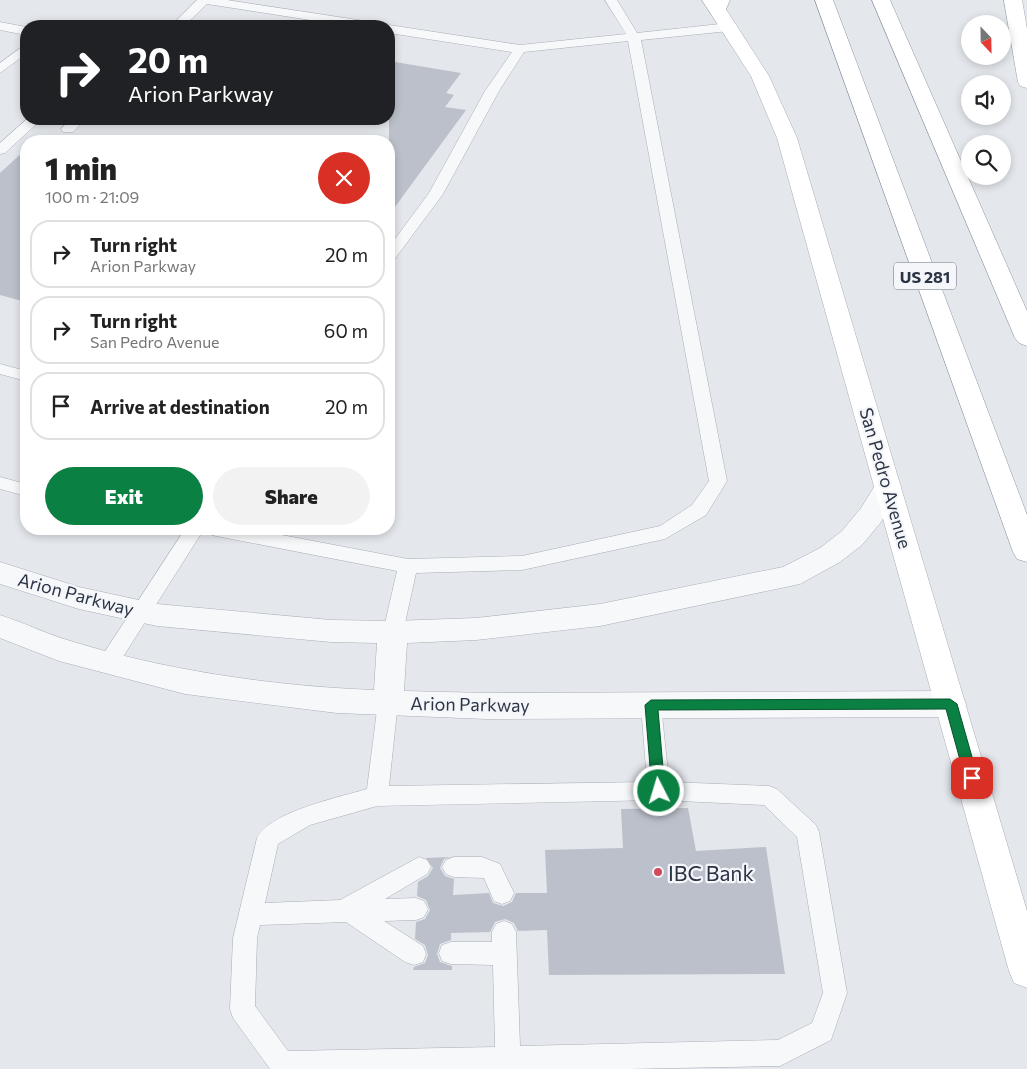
<!DOCTYPE html>
<html lang="en">
<head>
<meta charset="utf-8">
<style>
	:root { --surface:#fff; --page:#f2f2f2; --text:#222; --muted:#767676; --line:#e0e0e0; --accent:#0b8043 }
	body { margin:0; font-family:Commissioner,sans-serif; background:var(--page); color:var(--text); height:100vh; display:flex; flex-direction:column; font-size:19px; white-space:nowrap }
	* { box-sizing:border-box; margin:0 }
	p { font-size:16px; color:var(--muted) }
	.icon { flex:none; width:28px; height:28px; fill:none; stroke:currentColor; stroke-width:2; stroke-linecap:round; stroke-linejoin:round }
	.map { position:relative; flex:1; overflow:hidden }
	.side { position:absolute; left:20px; top:135px; width:375px; height:400px; display:flex; flex-direction:column; background:var(--surface); border-radius:20px; box-shadow:0 2px 8px #0003 }
	.side>* { flex:none }
	.banner { position:absolute; left:20px; top:20px; width:375px; height:105px; border-radius:20px; box-shadow:0 2px 8px #0003; background:#202124; color:#fff; overflow:hidden }
	.needle { width:32px; rotate:158deg }
	.buttons { position:absolute; left:961px; top:15px; display:grid; gap:10px }
	.buttons a { display:grid; place-items:center; width:50px; height:50px; border-radius:50%; background:var(--surface); box-shadow:0 2px 8px #0003; font-size:25px }
	.pin { position:absolute; display:grid; place-items:center; width:42px; height:42px; color:#fff; margin:-21px; border-radius:10px; box-shadow:0 2px 8px #0006 }
	.me { position:absolute; width:55px; margin:-28px; rotate:355deg; stroke-linejoin:round; filter:drop-shadow(0 0 4px #0008) }
	.turn { display:flex; align-items:center; gap:18px; height:105px; padding:0 25px; font-size:22px }
	.turn .icon { width:65px; height:65px; stroke-width:2.5 }
	.turn b { display:block; font-size:35px; line-height:42px }
	.round { display:grid; place-items:center; flex:none; width:52px; height:52px; border-radius:26px; background:var(--page) }
	.summary { display:flex; align-items:center; justify-content:space-between; height:85px; padding:0 25px }
	h1 { font-size:30px; font-weight:800; line-height:38px }
	.primary-button { display:flex; gap:10px; margin-top:auto; padding:10px 25px }
	.primary-button a { flex:1; height:58px; border-radius:30px; background:var(--accent); color:#fff; font-size:20px; font-weight:800; line-height:58px; text-align:center }
	.primary-button a+a { background:var(--page); color:var(--text) }
	ul { padding:0; list-style:none }
	li { display:flex; align-items:center; gap:15px; height:68px; margin:0 10px 8px; padding:0 15px; border:2px solid var(--line); border-radius:20px }
	li div { flex:1 }
	li b { display:block; font-size:19px }
	li em { font-style:normal }
	.map>svg:first-child { display:block }
</style>
</head>
<body>
<div class="map">
<svg width="1027" height="1069" viewBox="0 0 1027 1069">
	<rect width="100%" height="100%" fill="#e4e7ec"/>
	<!-- building -->
	<g fill="#bbc0ca">
		<polygon points="389,61 461,73 446,93 454,95 445,107 466,110 389,215"/>
		<polygon points="26,149 26,302 0,295 0,173"/>
		<polygon points="688,808 696,851 766,847 785,974 549,975 547,930 518,931 514,923 505,919 495,922 490,932 451,933 451,940 440,944 437,954 440,962 452,966 452,970 413,970 414,967 425,963 428,955 425,945 415,939 416,922 425,919 430,910 426,900 417,896 418,882 428,876 433,868 426,858 450,857 444,859 440,868 445,876 454,879 453,895 489,893 493,903 503,906 512,902 516,893 547,893 545,850 623,848 621,809"/>
	</g>
	<g fill="none" stroke-linecap="round" stroke-linejoin="round">
		<!-- lane casing -->
		<g stroke="#a9aeb7" stroke-width="1">
			<g id="lane">
				<polygon points="197,0 227,0 371,22 377,26 349,26 207,4 184,26 171,26"/>
				<polygon points="605,0 617,0 637,33 729,23 735,27 729,31 641,40 727,481 706,515 665,539 522,570 416,573 403,632 400,638 393,640 386,638 383,632 397,571 216,536 209,534 207,529 250,529 408,559 522,556 660,526 692,505 709,481 628,41 524,52 499,91 443,194 394,260 389,261 389,247 429,193 485,91 512,52 389,33 389,26 385,26 389,25 520,45 626,34"/>
				<polygon points="0,22 26,27 26,35 0,30"/>
				<polygon points="26,44 26,54 0,73 0,63"/>
				<polygon points="27,119 42,119 5,153 0,154 0,143"/>
				<polygon points="71,119 86,119 73,132 63,132 61,129"/>
				<polygon points="0,364 26,371 26,381 0,374"/>
				<polygon points="0,477 26,484 26,496 0,489"/>
				<polygon points="185,529 204,529 116,668 109,670 102,668 99,662 102,656"/>
				<path d="M388,693L395,696L398,702L389,786L647,782L641,705L644,699L651,696L658,699L661,705L669,782L769,786L777,789L816,825L819,832L847,993L831,1040L780,1066L628,1069H270L233,1018L230,1009L233,938L257,838C269,812 340,797 367,789L378,702L381,696ZM659,800L764,805L797,837L823,993L812,1023L778,1040L520,1046L516,932L512,924L504,921L496,924L492,932V942H451L442,945L439,953L442,961L451,964L493,965L495,1047L288,1051L255,1006L257,938L260,925L346,922L405,962L414,965L423,962L426,954L423,946L384,921L416,920L424,917L428,909L424,901L416,898L385,899L427,874L431,867L427,860L419,857L340,900L265,903L278,844L310,825L377,806Z"/>
				<polygon points="454,857 482,857 500,864 514,893 510,901 502,904 494,901 484,878 454,877 446,874 442,867 446,860"/>
			</g>
		</g>
		<!-- street casing -->
		<g stroke="#a9aeb7" stroke-width="1">
			<path id="street" d="M888,477L897,479L901,486L881,522L862,545L840,562L800,584L600,626L476,640L407,643L404,691L487,693L951,691L962,695L966,704L962,713L951,717L487,719L337,713L185,694L59,661L0,638V615C22,622 42,632 64,639C162,670 271,686 374,690L377,643L331,642L157,626L79,609L0,584V562L79,587L157,604L331,620L393,621L476,618L600,604L783,567L820,548L842,531L861,508L879,479Z"/>
		</g>
		<!-- secondary casing -->
		<g stroke="#a9aeb7" stroke-width="1">
			<g id="secondary">
				<polygon points="702,0 720,0 769,76 797,138 1027,911 1027,988 1014,983 1009,971 777,138 751,76"/>
				<polygon points="1004,0 1022,0 1027,29 1027,88 1020,86 1018,82"/>
			</g>
		</g>
		<!-- highway casing -->
		<g stroke="#8b94a3" stroke-width="1">
			<g id="highway">
				<polygon points="712,0 730,0 724,14 712,14 709,10"/>
				<polygon points="815,0 833,0 1027,515 1027,562 1017,559 1013,552"/>
				<polygon points="872,0 890,0 1027,311 1027,346 1019,343 1015,338"/>
			</g>
		</g>
		<!-- lane -->
		<use href="#lane" fill="#f7f8fa" fill-rule="evenodd"/>
		<!-- street -->
		<use href="#street" fill="#f7f8fa" fill-rule="evenodd"/>
		<!-- secondary -->
		<use href="#secondary" fill="#fff" fill-rule="evenodd"/>
		<!-- highway -->
		<use href="#highway" fill="#fff" fill-rule="evenodd"/>
	</g>
	<!-- route -->
	<polygon fill="#0b8043" stroke="#07532c" points="950,699 957,704 978,778 976,782 967,782 965,778 946,709 658,710 665,791 663,795 654,795 652,791 645,705 651,700"/>
	<!-- markers -->
	<circle fill="#d1495b" stroke="#f4f6f9" stroke-width="2" cx="658" cy="872" r="5"/>
	<g text-anchor="middle" dominant-baseline="central" stroke-width="4.5" stroke-linejoin="round" paint-order="stroke">
		<!-- shield labels -->
		<rect fill="#f4f6f9" stroke="#676e7b" stroke-width="1" x="894" y="262.5" width="62" height="27" rx="4"/>
		<g font-size="16" font-weight="bold" fill="#2b3445">
			<text x="925" y="276">US 281</text>
		</g>
		<!-- street labels -->
		<g font-size="18" fill="#2b3445" stroke="#f4f6f9">
			<text transform="translate(886 478) rotate(74)">San Pedro Avenue</text>
			<text transform="translate(76 594) rotate(15)">Arion Parkway</text>
			<text transform="translate(470 704) rotate(1)">Arion Parkway</text>
		</g>
		<!-- near-poi labels -->
		<g font-size="21" fill="#2b3445" stroke="#f4f6f9" text-anchor="start">
			<text x="668" y="872">IBC Bank</text>
		</g>
	</g>
</svg>
<div class="buttons">
<a><svg class="needle" viewBox="-14 -14 28 28"><path d="M0-13l5 13h-10z" fill="#e53935"/><path d="M0 13l5-13h-10z" fill="#767676"/></svg></a>
<a><svg class="icon" aria-label="sound" viewBox="0 0 24 24"><path d="M4 9h4l5-4v14l-5-4H4zM17 9q2 3 0 6"/></svg></a>
<a><svg class="icon" aria-label="search" viewBox="0 0 24 24"><circle cx="10" cy="10" r="6"/><path d="M15 15l6 6"/></svg></a>
</div>
<div class="pin" style="left:972px;top:778px;background:#d93025"><svg class="icon" aria-label="arrive" viewBox="0 0 24 24"><path d="M6 21V4h12l-3 4 3 4H6"/></svg></div>
<svg class="me" style="left:659px;top:791px" viewBox="-20 -20 40 40"><circle r="17" fill="#0b8043" stroke="#fff" stroke-width="3"/><path d="M0-11L8 9 0 5-8 9z" fill="#fff"/></svg>
<div class="banner">
<div class="turn"><svg class="icon" aria-label="right" viewBox="0 0 24 24"><path d="M7 20v-9h11M14 6l5 5-5 5"/></svg><div><b>20 m</b>Arion Parkway</div></div>
</div>
<section class="side">
<div class="summary"><div><h1>1 min</h1><p>100 m · 21:09</p></div><a class="round" style="background:#d93025;color:#fff"><svg class="icon" aria-label="close" viewBox="0 0 24 24"><path d="M6 6l12 12M18 6L6 18"/></svg></a></div>
<ul>
<li><svg class="icon" aria-label="right" viewBox="0 0 24 24"><path d="M7 20v-9h11M14 6l5 5-5 5"/></svg><div><b>Turn right</b><p>Arion Parkway</p></div><em>20 m</em></li>
<li><svg class="icon" aria-label="right" viewBox="0 0 24 24"><path d="M7 20v-9h11M14 6l5 5-5 5"/></svg><div><b>Turn right</b><p>San Pedro Avenue</p></div><em>60 m</em></li>
<li><svg class="icon" aria-label="arrive" viewBox="0 0 24 24"><path d="M6 21V4h12l-3 4 3 4H6"/></svg><div><b>Arrive at destination</b></div><em>20 m</em></li>
</ul>
<div class="primary-button"><a>Exit</a><a>Share</a></div>
</section>
</div>
</body>
</html>
